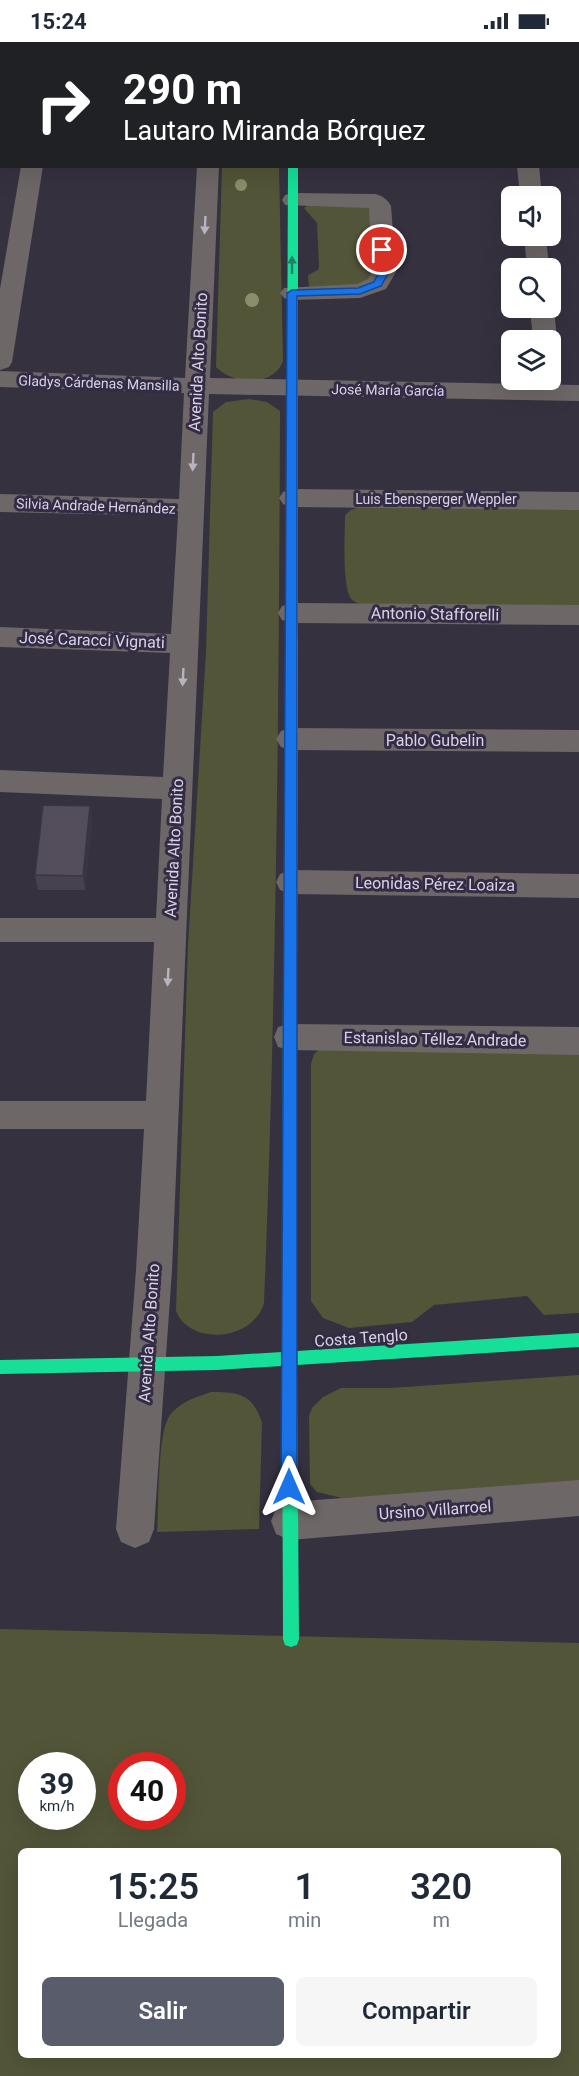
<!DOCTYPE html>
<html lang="es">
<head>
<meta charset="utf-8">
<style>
	:root { --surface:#fff; --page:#f6f6f7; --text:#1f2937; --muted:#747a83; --accent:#595c6b }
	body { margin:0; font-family:Roboto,sans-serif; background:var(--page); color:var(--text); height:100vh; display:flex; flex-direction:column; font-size:22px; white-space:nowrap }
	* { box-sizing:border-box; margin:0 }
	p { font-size:20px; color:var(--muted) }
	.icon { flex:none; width:33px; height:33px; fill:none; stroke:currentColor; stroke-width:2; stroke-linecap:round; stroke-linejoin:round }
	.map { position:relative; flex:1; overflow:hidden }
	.drawer { position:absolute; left:18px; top:1806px; width:543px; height:210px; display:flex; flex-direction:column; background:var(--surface); border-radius:9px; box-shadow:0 6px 24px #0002 }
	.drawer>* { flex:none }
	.guide { position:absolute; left:0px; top:0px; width:579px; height:126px; box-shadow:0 6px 24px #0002; background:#202124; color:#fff; overflow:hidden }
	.controls { position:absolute; left:501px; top:144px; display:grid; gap:12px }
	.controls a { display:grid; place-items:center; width:60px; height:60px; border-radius:9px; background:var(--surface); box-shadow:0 6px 24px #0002; font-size:30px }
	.speed { position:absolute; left:18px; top:1710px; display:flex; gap:12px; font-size:30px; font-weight:700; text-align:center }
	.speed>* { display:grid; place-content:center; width:78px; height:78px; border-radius:50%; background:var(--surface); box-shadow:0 6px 24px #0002; line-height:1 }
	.speed small { font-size:15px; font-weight:400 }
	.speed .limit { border:9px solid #d22; background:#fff; color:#111 }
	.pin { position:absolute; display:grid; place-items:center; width:51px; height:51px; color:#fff; margin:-26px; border:3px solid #fff; border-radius:50%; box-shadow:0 2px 6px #0007 }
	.me { position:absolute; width:66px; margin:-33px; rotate:0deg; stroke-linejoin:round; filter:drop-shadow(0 0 4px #0008) }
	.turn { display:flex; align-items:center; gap:21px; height:126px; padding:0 24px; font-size:27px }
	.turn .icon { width:78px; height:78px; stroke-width:2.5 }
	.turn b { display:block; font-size:42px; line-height:51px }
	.eta { display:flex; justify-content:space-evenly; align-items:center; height:102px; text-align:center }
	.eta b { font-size:36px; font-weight:600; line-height:42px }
	.primary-button { display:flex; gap:12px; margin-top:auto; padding:12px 24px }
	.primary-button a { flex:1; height:69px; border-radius:9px; background:var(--accent); color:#fff; font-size:24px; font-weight:600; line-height:69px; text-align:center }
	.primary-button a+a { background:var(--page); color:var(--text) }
	.status { display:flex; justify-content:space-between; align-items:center; height:42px; padding:0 30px; background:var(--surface); direction:ltr }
	.status svg { height:16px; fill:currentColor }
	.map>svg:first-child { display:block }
</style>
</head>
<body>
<div class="status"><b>15:24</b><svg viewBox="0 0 49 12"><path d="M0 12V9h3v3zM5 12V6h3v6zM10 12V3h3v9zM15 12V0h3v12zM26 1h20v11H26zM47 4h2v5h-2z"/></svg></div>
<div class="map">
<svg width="579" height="2034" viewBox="0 0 579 2034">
	<rect width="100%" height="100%" fill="#36313f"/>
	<!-- green -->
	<g fill="#525538" fill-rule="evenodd">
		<path d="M222,125H279L283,319C274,345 233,343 216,325Z"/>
		<polygon points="310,162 370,162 379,233 369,242 309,245 308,233 318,228 319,225 317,181 304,166"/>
		<path d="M249,357L267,360L280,369C279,666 276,963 264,1261C254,1298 191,1305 176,1269L188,903L206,610L213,370L226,360Z"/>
		<path d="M359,465L579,466V565L361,562C357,561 352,559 350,555C342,539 345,492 345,473L351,468Z"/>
		<polygon points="579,1005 579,1271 544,1273 527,1254 434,1263 412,1280 349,1286 323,1276 311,1259 311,1022 314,1012 321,1006"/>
		<polygon points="579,1333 579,1442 342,1456 317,1450 310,1442 309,1374 312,1366 323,1355 341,1346 391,1346"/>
		<path d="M211,1350C239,1350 253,1352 262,1381L259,1487L157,1490C159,1465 157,1390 170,1373C180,1360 196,1355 211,1350Z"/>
		<path d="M0,1587L579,1601V2034H0ZM32,1724H82V1774H32ZM122,1724H172V1774H122ZM21,1809H558V2013H21Z"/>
	</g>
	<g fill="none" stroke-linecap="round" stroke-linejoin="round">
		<!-- street -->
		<g fill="#6e6768" fill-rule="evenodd">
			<rect x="0" y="5" width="2" height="12"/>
			<rect x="0" y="48" width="2" height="12"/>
			<polygon points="21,124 43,124 12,320 9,325 0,328 0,247"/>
			<polygon points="197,124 219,124 210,336 579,343 579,359 209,352 172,1228 154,1487 149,1500 135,1506 121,1500 116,1487 136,1228 144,1087 0,1087 0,1059 146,1059 154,900 0,900 0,876 156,876 162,757 0,750 0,728 163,735 170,611 0,605 0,585 171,592 178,474 0,470 0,452 179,457 184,351 0,345 0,329 185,336"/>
			<polygon points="517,124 539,124 542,154 520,154"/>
			<path d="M293,151L375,152C383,154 387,157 391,164L396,230L386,247L360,256L292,258L284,256L280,251L284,246L357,242L368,237L372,230L369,166L285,163L282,158L285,153Z"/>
			<polygon points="524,194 546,194 549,226 527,226"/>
			<polygon points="550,261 554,266 557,298 550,304 550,298 533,298 530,266 550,266"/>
			<polygon points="292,447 579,450 579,468 292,465 283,462 279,456 283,450"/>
			<polygon points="292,561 579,563 579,583 292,581 282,578 278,571 282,564"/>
			<polygon points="291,686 579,688 579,710 291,708 281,705 276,697 281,689"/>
			<polygon points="291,828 579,832 579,856 291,852 280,848 276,840 280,832"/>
			<polygon points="290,982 579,985 579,1013 290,1008 278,1005 274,995 278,985"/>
			<polygon points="579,1438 579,1474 290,1498 276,1492 271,1479 276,1466 290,1460"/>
		</g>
		<!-- fast -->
		<g fill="#16e098" fill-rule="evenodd">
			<rect x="209" y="0" width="8" height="2"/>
			<rect x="290" y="0" width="8" height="2"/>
			<rect x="578" y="69" width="1" height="6"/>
			<polygon points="288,124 298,124 298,597 292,601 286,597"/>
			<polygon points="290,935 295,936 297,940 297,1309 579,1291 579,1305 297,1323 299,1597 297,1603 291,1605 285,1603 283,1597 282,1324 217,1328 0,1332 0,1318 217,1314 282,1310 283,940 285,936"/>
		</g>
		<!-- slow -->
		<g fill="#ffcf43" fill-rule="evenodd">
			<polygon points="579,25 579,31 578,31 578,26"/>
			<polygon points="292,593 298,597 297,940 295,944 285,944 283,940 286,597"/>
		</g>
	</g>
	<!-- trees -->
	<g fill="#8a8e6a">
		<circle cx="241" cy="143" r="6"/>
		<circle cx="252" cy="258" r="7"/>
	</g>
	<!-- wall -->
	<polygon fill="#47424f" points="90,764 92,779 85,848 38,848 35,833"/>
	<!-- shaded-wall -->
	<polygon fill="#3a3640" points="90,764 92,779 85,848 83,834"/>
	<!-- building -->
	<polygon fill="#534d5c" stroke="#3a3640" stroke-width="1.5" points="43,763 90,764 83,834 35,833"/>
	<!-- one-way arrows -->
	<defs><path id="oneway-solid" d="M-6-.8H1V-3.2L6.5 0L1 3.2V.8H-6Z" transform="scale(1.5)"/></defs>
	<g fill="#b8b3bf">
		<use href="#oneway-solid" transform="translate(205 183) rotate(93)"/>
		<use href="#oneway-solid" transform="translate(193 420) rotate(93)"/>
		<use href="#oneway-solid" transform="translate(183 635) rotate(93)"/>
		<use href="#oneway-solid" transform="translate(168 935) rotate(93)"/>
	</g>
	<use fill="#267c6a" href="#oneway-solid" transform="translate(292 223) rotate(-90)"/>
	<!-- route -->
	<polygon fill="#1a73e8" stroke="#114b97" stroke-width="1.5" points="382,205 387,208 389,230 381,244 360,252 297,254 297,1445 295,1450 289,1453 283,1450 281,1445 287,251 292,248 358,246 374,240 379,230 378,208"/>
	<g text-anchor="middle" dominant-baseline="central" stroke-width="6" stroke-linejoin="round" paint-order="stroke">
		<!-- far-street labels -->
		<g font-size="14" fill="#d8d3e4" stroke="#342b45">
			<text transform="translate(99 341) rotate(2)">Gladys Cárdenas Mansilla</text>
			<text transform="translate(388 348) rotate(1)">José María García</text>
			<text x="436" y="457">Luis Ebensperger Weppler</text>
			<text transform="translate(96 464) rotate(2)">Silvia Andrade Hernández</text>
		</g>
		<!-- street labels -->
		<g font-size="16" fill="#d8d3e4" stroke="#342b45">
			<text transform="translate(198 320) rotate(-87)">Avenida Alto Bonito</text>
			<text transform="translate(435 572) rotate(1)">Antonio Stafforelli</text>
			<text transform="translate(92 598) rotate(2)">José Caracci Vignati</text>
			<text x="435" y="698">Pablo Gubelin</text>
			<text transform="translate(174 806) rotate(-87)">Avenida Alto Bonito</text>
			<text transform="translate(435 842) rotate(1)">Leonidas Pérez Loaiza</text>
			<text transform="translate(435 997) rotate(1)">Estanislao Téllez Andrade</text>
			<text transform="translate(149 1291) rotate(-86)">Avenida Alto Bonito</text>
			<text transform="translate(361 1296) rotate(-4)">Costa Tenglo</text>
			<text transform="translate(435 1468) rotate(-4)">Ursino Villarroel</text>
		</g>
	</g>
</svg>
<div class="controls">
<a><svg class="icon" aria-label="sound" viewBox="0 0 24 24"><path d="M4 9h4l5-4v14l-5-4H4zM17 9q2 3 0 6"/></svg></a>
<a><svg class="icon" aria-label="search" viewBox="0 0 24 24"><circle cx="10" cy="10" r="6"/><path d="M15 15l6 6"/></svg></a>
<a><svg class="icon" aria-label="layers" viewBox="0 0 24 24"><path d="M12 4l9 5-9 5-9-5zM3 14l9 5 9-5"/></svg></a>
</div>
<div class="speed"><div>39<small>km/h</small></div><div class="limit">40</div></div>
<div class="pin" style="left:382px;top:208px;background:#d93025"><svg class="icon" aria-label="arrive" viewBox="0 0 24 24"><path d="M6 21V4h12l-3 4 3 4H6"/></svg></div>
<svg class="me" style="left:289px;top:1445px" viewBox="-20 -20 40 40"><path d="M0-17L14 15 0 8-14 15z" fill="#1a73e8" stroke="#fff" stroke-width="4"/></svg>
<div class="guide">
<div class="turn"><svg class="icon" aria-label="right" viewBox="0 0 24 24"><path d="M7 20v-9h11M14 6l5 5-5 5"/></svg><div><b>290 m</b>Lautaro Miranda Bórquez</div></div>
</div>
<section class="drawer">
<div class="eta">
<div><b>15:25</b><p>Llegada</p></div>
<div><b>1</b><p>min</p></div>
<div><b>320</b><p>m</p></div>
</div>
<div class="primary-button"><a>Salir</a><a>Compartir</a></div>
</section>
</div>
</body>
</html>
